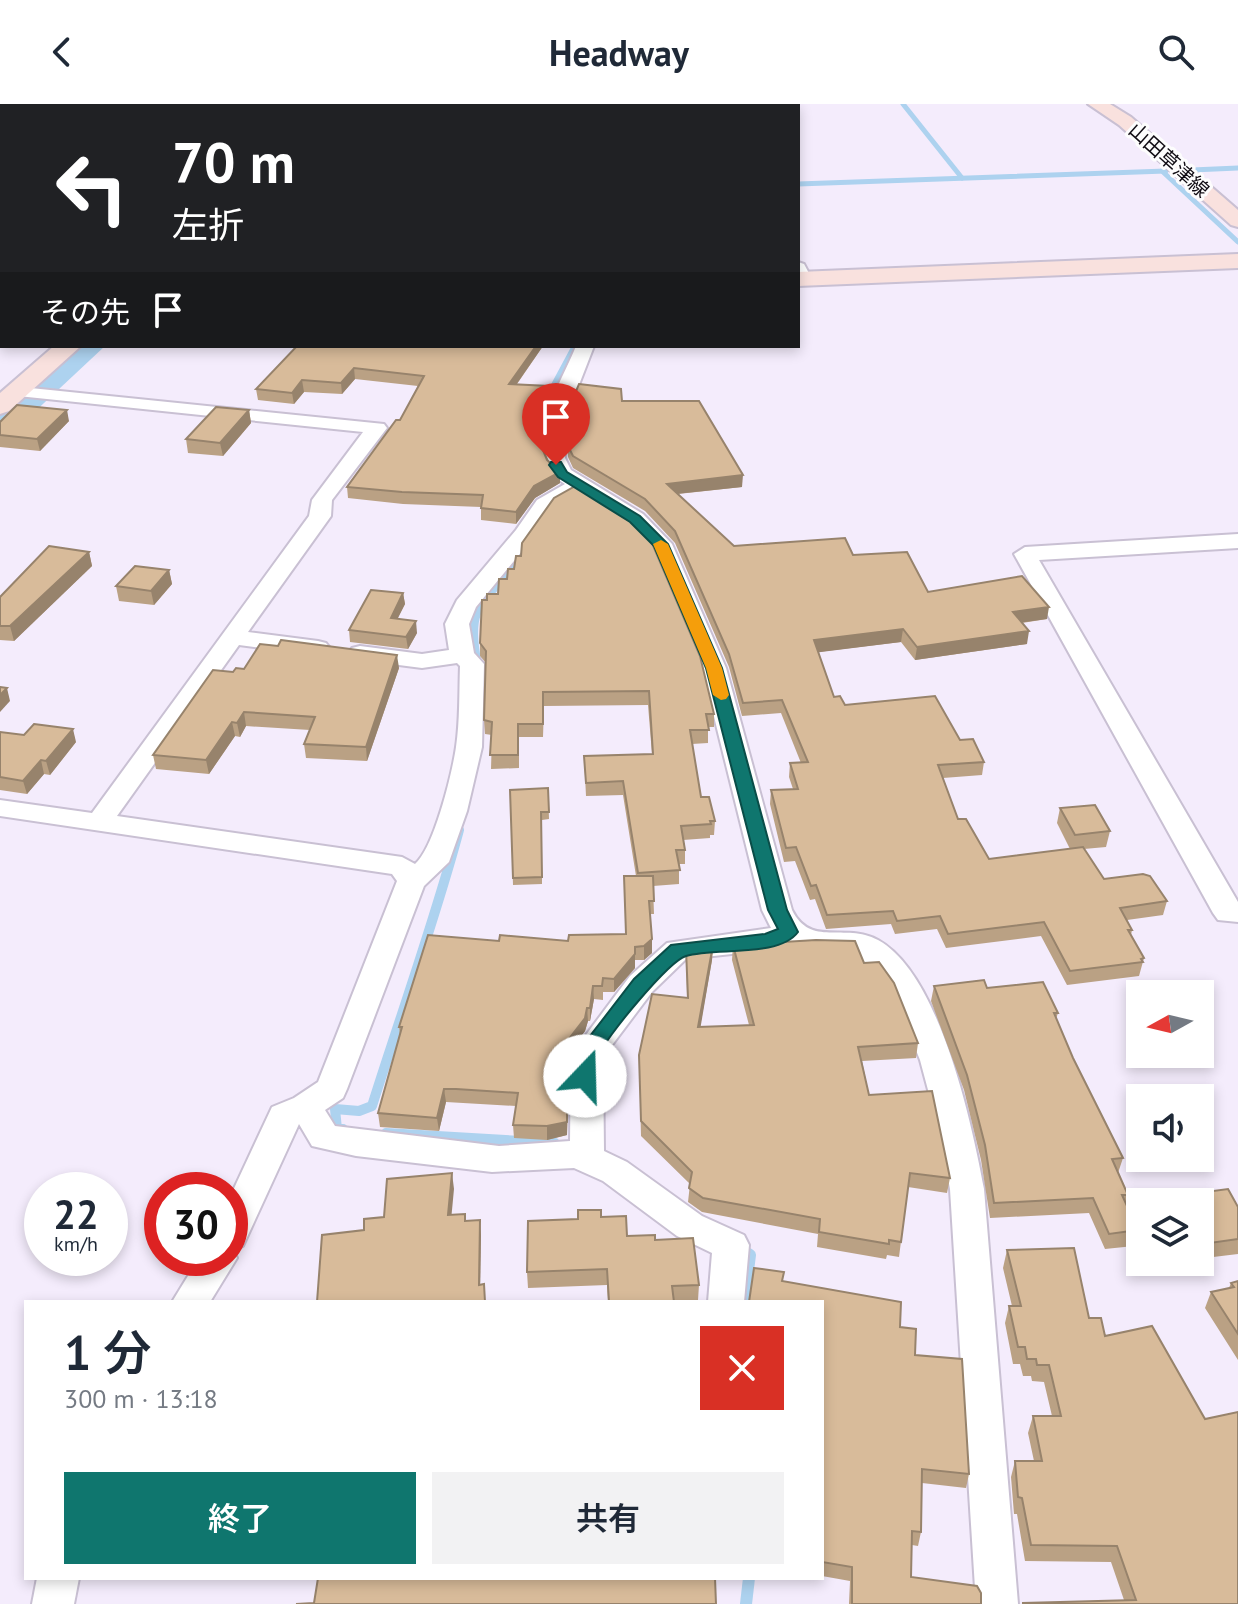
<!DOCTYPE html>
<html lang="ja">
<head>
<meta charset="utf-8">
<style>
	:root { --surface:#fff; --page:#f2f2f3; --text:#1f2937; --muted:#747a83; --accent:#0f766e }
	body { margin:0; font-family:"PT Sans","Noto Sans JP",sans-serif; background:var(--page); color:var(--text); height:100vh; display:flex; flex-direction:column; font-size:30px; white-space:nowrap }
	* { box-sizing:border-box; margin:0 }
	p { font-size:26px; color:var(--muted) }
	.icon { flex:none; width:44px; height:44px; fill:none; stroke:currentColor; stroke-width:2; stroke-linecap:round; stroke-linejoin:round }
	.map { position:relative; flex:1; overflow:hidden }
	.details { position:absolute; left:24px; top:1196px; width:800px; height:280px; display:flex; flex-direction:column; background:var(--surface); border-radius:0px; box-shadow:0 4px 12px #0003 }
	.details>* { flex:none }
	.guide { position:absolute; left:0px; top:0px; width:800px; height:244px; box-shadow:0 4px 12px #0003; background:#202124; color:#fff; overflow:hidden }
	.needle { width:52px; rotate:262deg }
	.controls { position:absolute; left:1126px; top:876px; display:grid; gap:16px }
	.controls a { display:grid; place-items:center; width:88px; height:88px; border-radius:0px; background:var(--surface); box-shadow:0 4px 12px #0003; font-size:40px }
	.speed { position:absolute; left:24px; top:1068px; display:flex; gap:16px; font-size:40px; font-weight:700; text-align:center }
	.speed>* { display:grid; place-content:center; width:104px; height:104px; border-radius:50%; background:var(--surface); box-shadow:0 4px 12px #0003; line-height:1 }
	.speed small { font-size:20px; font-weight:400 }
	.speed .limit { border:12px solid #d22; background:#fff; color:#111 }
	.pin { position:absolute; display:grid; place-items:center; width:68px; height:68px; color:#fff; margin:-82px -34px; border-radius:50% 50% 50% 0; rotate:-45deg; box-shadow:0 0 8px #0007 }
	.pin .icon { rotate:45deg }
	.me { position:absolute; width:88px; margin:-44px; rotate:21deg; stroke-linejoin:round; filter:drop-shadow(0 0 6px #0008) }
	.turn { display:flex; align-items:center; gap:28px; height:168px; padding:0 40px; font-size:36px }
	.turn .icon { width:104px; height:104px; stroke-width:2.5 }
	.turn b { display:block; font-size:56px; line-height:68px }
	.then { display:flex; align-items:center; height:76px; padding:0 40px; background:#0003; gap:16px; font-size:30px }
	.round { display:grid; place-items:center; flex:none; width:84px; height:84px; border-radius:0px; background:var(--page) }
	.head { display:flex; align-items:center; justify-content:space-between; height:136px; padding:0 40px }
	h1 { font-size:48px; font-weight:600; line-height:60px }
	.action { display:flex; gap:16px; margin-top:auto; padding:16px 40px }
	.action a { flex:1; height:92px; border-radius:0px; background:var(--accent); color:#fff; font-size:32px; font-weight:600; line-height:92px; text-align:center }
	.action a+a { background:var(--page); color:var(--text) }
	header { display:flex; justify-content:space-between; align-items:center; height:104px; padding:0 40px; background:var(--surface); font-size:36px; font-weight:600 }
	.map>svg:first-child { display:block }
</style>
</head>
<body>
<header><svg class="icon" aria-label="back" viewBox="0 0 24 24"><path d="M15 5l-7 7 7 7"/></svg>Headway<svg class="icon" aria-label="search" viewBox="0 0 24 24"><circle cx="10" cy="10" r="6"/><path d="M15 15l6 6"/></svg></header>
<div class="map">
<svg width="1238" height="1500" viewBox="0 0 1238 1500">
	<rect width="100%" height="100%" fill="#f4ecfc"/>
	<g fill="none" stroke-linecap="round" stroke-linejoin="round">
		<!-- stream-far4 -->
		<g stroke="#add2ef" stroke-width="5">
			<polyline points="903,0 962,74"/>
			<polyline points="1192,66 1238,64"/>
			<polyline points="1162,67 1238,138"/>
			<polyline points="798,80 1166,67"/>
		</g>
		<!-- stream-far3 -->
		<polyline stroke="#add2ef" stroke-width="6" points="545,298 575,242"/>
		<!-- stream-far2 -->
		<path stroke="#add2ef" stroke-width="8" d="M478,562C468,507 476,503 514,464"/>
		<!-- stream-far1 -->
		<g stroke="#add2ef" stroke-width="10">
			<path d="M343,1025H337L335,1005L359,1007L372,1002C401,910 434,819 459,726"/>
			<polyline points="386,1029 555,1039"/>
		</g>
		<!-- stream -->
		<g stroke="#add2ef" stroke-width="12">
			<polyline points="739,1144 750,1151 744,1198"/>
			<polyline points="746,1500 749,1474"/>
		</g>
		<!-- river -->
		<polygon fill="#add2ef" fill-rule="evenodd" points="67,242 105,242 13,328 0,331 0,301"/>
		<!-- street casing -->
		<g stroke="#c9c0d3" stroke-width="4">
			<g id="street">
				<polygon points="260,0 275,0 258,2"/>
				<polygon points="377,0 394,0 396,2 379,2"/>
				<polygon points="572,0 587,0 570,2"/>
				<polygon points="712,0 726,0 727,2 713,2"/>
				<rect x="0" y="79" width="2" height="8"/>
				<polygon points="2,135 2,145 0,146 0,136"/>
				<polygon points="798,158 804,160 812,175 810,179 798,178"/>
				<path d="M576,242H594L563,322L565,354L571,366L643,410L672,440L726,564L792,806C811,844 844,818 878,836C940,870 972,1020 984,1085L1018,1500H976L950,1085L939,1027L920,956L894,892L880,871L854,849L807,847L786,840L768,846L686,855L652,888L603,953L604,1047L627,1058L702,1112L744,1131L749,1141L744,1198H708L712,1149L677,1132L603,1077L574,1064L492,1068L356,1052L312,1042L299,1020L243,1142L233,1146L237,1154L210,1198H172L199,1154H230V1093L272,1003L294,994L318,978L397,777L392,770L0,712V696L92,709L309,412L312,396L363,328L18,292L11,290L9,286L11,282L384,320L387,324L332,396L331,412L248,528L318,537L326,539L330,544L326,549L318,551L239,541L117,712L402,753L415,760C434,744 452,670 456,643C460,617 459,588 460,562L457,559L422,564L360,556L352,554L348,549L352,544L360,542L422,550L449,546L445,520L457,496L516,426L537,396L565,380C514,348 561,281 576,242ZM579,389L627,420L651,443L702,564L762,806L771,824L667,839L630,872L571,951L570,1037L499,1042L335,1022L325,1006L343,994L347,985L424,782L449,758L467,707L482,643L484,560L474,549L469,520L476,503L532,435L552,404Z"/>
				<polygon points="1238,430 1238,444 1039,456 1238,798 1238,818 1218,816 1213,809 1014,450 1025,443"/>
				<polygon points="37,1474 79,1474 74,1500 32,1500"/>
			</g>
		</g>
		<!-- secondary casing -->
		<g stroke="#c9c0d3" stroke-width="4">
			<g id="secondary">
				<polygon points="1088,0 1110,0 1131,13 1238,106 1238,123 1231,121 1119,21"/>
				<polygon points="1238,150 1238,164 798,182 798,168"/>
				<polygon points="54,242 81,242 9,307 0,310 0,289"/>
			</g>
		</g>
		<!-- street -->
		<use href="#street" fill="#fff" fill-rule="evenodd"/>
		<!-- secondary -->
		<use href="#secondary" fill="#f9e1de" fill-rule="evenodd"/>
	</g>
	<!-- wall -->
	<g fill="#baa184">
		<polygon points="297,242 543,242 517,280 550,294 539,331 540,339 560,379 535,394 516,420 481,416 481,403 403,400 348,394 347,383 400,316 418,282 355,275 342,290 304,288 294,300 258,296 256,285"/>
		<polygon points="622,297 742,383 678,390 734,442 853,451 928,488 1047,515 1022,519 1027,540 915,556 901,538 818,548 834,593 845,601 960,636 984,658 982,671 943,674 958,715 989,755 1070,745 1057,719 1060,704 1110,727 1106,743 1084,745 1104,775 1167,797 1163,811 1127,816 1132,826 1131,831 1144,854 1139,872 1067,881 1041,832 946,844 937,825 895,830 891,820 826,825 815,795 810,796 795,757 784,758 770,700 771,686 793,685 789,673 790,659 801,659 781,609 742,612 729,563 675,439 645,407 573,364 568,353 566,311"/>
		<polygon points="249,306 251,319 223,352 188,349 186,335"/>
		<polygon points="69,317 40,347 0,343 0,318"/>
		<polygon points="89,448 92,462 14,537 0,536 0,493"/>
		<polygon points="169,466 172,480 154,501 119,497 116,482"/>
		<polygon points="403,489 405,500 397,515 417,529 408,545 350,538 349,526"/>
		<polygon points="482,496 714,610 714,623 708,623 708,639 692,640 701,693 715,717 714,731 710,731 710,734 683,736 685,746 685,760 679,760 679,780 653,782 654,810 650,810 652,849 644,856 635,856 635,864 614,888 603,888 603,896 594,895 590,917 588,917 585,927 569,949 567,1031 547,1036 514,1034 513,1021 516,1002 446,998 439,1027 380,1023 378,1009 400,931 399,923 499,837 568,837 626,830 636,772 623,691 586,692 584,652 652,650 648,601 544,602 543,633 519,633 519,664 491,665 492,631 485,630 484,616 486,559 480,552 480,539"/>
		<polygon points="399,564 367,657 306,654 304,640 310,626 246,622 240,633 235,632 209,670 156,665 153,651 233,568 244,565"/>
		<polygon points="0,628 76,638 50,671 44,670 27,690 0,686"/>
		<polygon points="548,684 549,715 542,716 542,780 513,781 510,686"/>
		<polygon points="713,841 712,856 700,923 749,921 732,856 733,841 864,859 918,939 916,954 862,957 869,991 950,1074 947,1089 908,1083 899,1153 887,1151 886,1155 817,1143 818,1130 702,1108 688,1098 690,1080 641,1032 639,951 687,894 686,845"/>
		<polygon points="934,882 987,884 1058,909 1056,915 1073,954 1123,1054 1118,1069 1128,1091 1126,1099 1138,1126 1134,1142 1105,1145 1089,1109 990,1114 981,1056 964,986 931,897"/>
		<polygon points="1190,1090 1238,1103 1238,1150 1205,1154 1200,1146 1200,1098 1187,1098"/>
		<polygon points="601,1113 627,1132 655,1136 699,1181 698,1196 674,1198 608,1198 607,1181 528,1184 527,1168 578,1115"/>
		<polygon points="1007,1146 1089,1214 1105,1232 1238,1500 1022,1500 1023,1499 1124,1496 1111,1458 1025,1457 1017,1410 1014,1410 1011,1373 1015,1357 1034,1357 1028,1329 1033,1312 1052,1312 1044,1278 1032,1277 1031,1272 1023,1272 1020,1260 1013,1260 1005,1219 1009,1202 1012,1202 1003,1164"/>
		<polygon points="782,1177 900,1223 915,1251 969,1370 966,1384 922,1379 921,1428 918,1442 912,1441 911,1473 981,1500 849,1500 850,1477 822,1472 822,1198"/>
		<polygon points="1238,1177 1238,1256 1205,1204 1211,1188 1229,1184 1231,1179"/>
	</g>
	<!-- shaded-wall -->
	<g fill="#97836c">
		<polygon points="536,242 543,242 509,291 509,280"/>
		<polygon points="354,264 355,275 342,290 341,279"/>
		<polygon points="302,276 304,288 294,300 292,289"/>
		<polygon points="549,282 550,294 539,332 539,321"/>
		<polygon points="67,306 69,317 40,347 37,335"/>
		<polygon points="249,306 251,319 223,352 220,339"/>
		<polygon points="560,368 560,379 535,394 516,420 516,408 534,382"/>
		<polygon points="743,371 742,383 666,391 667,380"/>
		<polygon points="89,448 92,462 14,537 10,522"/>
		<polygon points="169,466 172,480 154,501 151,487"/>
		<polygon points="403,489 405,500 392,526 391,514"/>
		<polygon points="1049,503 1047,515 1011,520 1013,508"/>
		<polygon points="416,517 417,529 408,545 406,533"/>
		<polygon points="903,525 901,538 813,549 814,536"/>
		<polygon points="1029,527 1027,540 915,556 917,543"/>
		<polygon points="397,551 399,564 367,657 366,643"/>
		<polygon points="7,584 10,597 0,608 0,591"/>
		<polygon points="244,608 246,622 240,633 237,619"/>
		<polygon points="232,618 235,632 209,670 206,656"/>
		<polygon points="73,625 76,638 50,671 46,657"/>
		<polygon points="41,656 44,670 27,690 23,677"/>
		<polygon points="652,835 652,849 644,856 644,842"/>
		<polygon points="713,841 712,856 698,938 698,923"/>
		<polygon points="635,850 635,864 614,888 614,875"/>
		<polygon points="593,882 594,895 590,917 590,904"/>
		<polygon points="587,904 588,917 585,927 569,949 567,1031 547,1036 547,1022 568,936"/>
		<polygon points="444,985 446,998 439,1027 437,1014"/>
		<polygon points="452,1069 454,1085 450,1127 448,1111"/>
		<polygon points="480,1116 481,1131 480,1196 479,1181"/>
	</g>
	<!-- building -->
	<g fill="#d8bb9a" stroke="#97836c" stroke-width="2">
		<polygon points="297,242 536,242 509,280 549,282 539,321 540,339 547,356 560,368 534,382 516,408 481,404 483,391 402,388 347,383 396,316 400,316 424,272 354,264 341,279 302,276 292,289 256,285"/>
		<polygon points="579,280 621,285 622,297 699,297 743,371 667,380 734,442 845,434 853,451 907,448 928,488 1022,472 1049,503 1013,508 1029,527 917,543 903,525 814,536 834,593 840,592 845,601 935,592 960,636 973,635 984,658 938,661 958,715 966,715 989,755 1083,743 1104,775 1143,770 1150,772 1167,797 1120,804 1132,826 1128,826 1144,854 1141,855 1143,858 1070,867 1044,818 948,830 940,812 897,817 893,807 827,811 816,781 811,782 796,743 786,744 771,686 798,685 790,659 808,658 782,596 743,599 729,550 675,427 645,395 573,352 568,342 566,311"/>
		<polygon points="17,301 67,306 37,335 0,331 0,318"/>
		<polygon points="216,303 249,306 220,339 186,335"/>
		<polygon points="579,380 625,410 649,432 700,552 714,610 706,610 709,626 690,626 701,693 709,693 715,717 710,717 711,720 681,722 685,746 676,746 680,766 638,769 623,677 586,679 584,652 653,650 649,587 543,588 543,620 518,620 518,651 490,651 492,618 484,616 486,547 480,539 482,496 487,496 487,490 498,490 499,475 507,475 508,465 514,465 516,452 521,452 522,439 554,394"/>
		<polygon points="49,442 89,448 10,522 0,522 0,493"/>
		<polygon points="135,462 169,466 151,487 116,482"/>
		<polygon points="371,486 403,489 391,514 416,517 406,533 349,526"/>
		<polygon points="281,536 397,551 366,643 304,640 315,613 244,608 237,619 232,618 206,656 153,651 213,566 233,568 236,564 244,565 260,540 278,542"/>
		<polygon points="0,583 7,584 0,591"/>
		<polygon points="34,620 73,625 46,657 41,656 23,677 0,673 0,628 24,631"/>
		<polygon points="548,684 549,708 541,708 542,773 513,774 510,686"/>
		<polygon points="1095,701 1110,727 1075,731 1060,704"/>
		<polygon points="624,772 653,772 654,797 649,797 652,835 644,842 635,843 635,850 614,875 603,874 602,882 593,882 590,904 587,904 585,914 568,936 567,1018 547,1022 513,1021 518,989 456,985 444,985 437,1014 378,1009 402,923 399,923 428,831 499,837 500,831 568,837 569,831 626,830"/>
		<polygon points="816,836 855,837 864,859 879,858 894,879 918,939 858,943 869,991 932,987 950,1074 910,1069 901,1138 889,1136 889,1140 819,1128 820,1115 703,1094 689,1084 692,1068 641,1017 639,951 652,890 688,894 686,845 713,841 698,923 754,921 733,841"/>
		<polygon points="984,876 987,884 1043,878 1058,909 1054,909 1073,954 1123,1054 1112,1055 1128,1091 1122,1091 1138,1126 1109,1130 1093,1094 994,1099 985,1041 967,971 934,882"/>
		<polygon points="452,1069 448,1111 465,1110 465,1117 480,1116 479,1181 484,1180 485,1198 317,1198 322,1131 364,1126 364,1115 384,1113 387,1075"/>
		<polygon points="1228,1085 1238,1103 1238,1135 1210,1139 1200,1120 1200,1098 1194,1098 1190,1090"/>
		<polygon points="578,1106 601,1106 601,1113 626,1112 627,1132 655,1131 655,1136 693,1134 699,1181 672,1182 674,1198 609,1198 607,1165 527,1168 528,1117 578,1115"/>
		<polygon points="1074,1144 1089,1214 1101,1214 1105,1232 1152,1222 1205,1315 1238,1308 1238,1500 1023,1500 1023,1499 1136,1496 1117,1442 1031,1441 1022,1394 1018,1393 1015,1357 1042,1357 1033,1312 1061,1312 1049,1261 1037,1261 1036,1255 1027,1255 1025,1243 1018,1243 1009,1202 1021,1202 1007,1146"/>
		<polygon points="754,1164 784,1168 782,1177 901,1198 900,1223 916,1225 915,1251 962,1255 969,1370 922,1365 921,1428 912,1427 911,1473 977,1482 981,1489 981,1500 852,1500 852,1463 822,1458 822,1198 749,1198"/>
		<polygon points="1238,1177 1238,1230 1211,1188 1234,1183 1231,1179"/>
		<polygon points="318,1474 715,1474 716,1500 296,1500 314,1499"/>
	</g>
	<!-- route -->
	<path fill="#0f766e" stroke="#0a4d48" stroke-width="2" d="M551,358H561L567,368L640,412L668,440L722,564L787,806L798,828C779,854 715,843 686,852C669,857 603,936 598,953C595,962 597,969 593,977H578L575,972L580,945L634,875L671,841L765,830L778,825L768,806L706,564L654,442L630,418L558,373L549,361Z"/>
	<!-- slow -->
	<polygon fill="#f59e0b" points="661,436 668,440 722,564 729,591 726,595 721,596 713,591 706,564 653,440"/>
	<g text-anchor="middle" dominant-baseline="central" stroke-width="6" stroke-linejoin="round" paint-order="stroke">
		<!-- far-street labels -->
		<g font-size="20" fill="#100c13" stroke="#fdfdfd">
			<text transform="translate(1169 56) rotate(42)">山田草津線</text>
		</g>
	</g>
</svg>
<div class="controls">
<a><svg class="needle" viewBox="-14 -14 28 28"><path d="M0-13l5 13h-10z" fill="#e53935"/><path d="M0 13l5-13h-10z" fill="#747a83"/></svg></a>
<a><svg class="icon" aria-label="sound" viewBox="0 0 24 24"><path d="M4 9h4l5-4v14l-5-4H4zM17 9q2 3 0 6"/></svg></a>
<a><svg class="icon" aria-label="layers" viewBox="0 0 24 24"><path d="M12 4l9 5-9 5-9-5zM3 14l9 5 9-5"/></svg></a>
</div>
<div class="speed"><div>22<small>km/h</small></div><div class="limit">30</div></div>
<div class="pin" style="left:556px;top:361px;background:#d93025"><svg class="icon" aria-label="arrive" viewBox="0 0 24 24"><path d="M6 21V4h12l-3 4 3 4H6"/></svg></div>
<svg class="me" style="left:585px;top:972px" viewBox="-20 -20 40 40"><circle r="19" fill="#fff"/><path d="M0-13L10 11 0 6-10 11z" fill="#0f766e"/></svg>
<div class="guide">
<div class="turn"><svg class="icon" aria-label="left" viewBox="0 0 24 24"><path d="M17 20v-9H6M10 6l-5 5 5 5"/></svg><div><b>70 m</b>左折</div></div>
<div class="then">その先<svg class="icon" aria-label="arrive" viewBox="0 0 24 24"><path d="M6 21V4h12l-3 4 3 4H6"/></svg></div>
</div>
<section class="details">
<div class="head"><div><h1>1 分</h1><p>300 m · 13:18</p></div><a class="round" style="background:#d93025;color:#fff"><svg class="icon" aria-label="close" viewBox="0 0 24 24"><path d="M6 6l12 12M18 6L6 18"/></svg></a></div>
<div class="action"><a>終了</a><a>共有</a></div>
</section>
</div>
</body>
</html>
